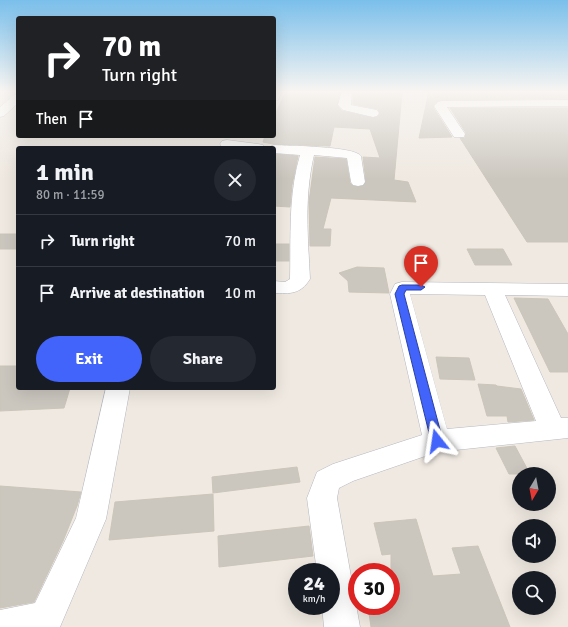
<!DOCTYPE html>
<html lang="en">
<head>
<meta charset="utf-8">
<style>
	:root { --surface:#171b24; --page:#242831; --text:#f1f3f6; --muted:#9ea1a6; --line:#363941; --accent:#4264fb }
	body { margin:0; font-family:Signika,sans-serif; background:var(--page); color:var(--text); height:100vh; display:flex; flex-direction:column; font-size:15px; white-space:nowrap }
	* { box-sizing:border-box; margin:0 }
	p { font-size:13px; color:var(--muted) }
	.icon { flex:none; width:22px; height:22px; fill:none; stroke:currentColor; stroke-width:2; stroke-linecap:round; stroke-linejoin:round }
	.map { position:relative; flex:1; overflow:hidden }
	.panel { position:absolute; left:16px; top:146px; width:260px; height:244px; display:flex; flex-direction:column; background:var(--surface); border-radius:4px; box-shadow:0 4px 16px #0002 }
	.panel>* { flex:none }
	.guide { position:absolute; left:16px; top:16px; width:260px; height:122px; border-radius:4px; box-shadow:0 4px 16px #0002; background:#202124; color:#fff; overflow:hidden }
	.needle { width:26px; rotate:190deg }
	.fabs { position:absolute; left:512px; top:467px; display:grid; gap:8px }
	.fabs a { display:grid; place-items:center; width:44px; height:44px; border-radius:50%; background:var(--surface); box-shadow:0 4px 16px #0002; font-size:20px }
	.speed { position:absolute; left:288px; top:563px; display:flex; gap:8px; font-size:20px; font-weight:700; text-align:center }
	.speed>* { display:grid; place-content:center; width:52px; height:52px; border-radius:50%; background:var(--surface); box-shadow:0 4px 16px #0002; line-height:1 }
	.speed small { font-size:10px; font-weight:400 }
	.speed .limit { border:6px solid #d22; background:#fff; color:#111 }
	.pin { position:absolute; display:grid; place-items:center; width:34px; height:34px; color:#fff; margin:-41px -17px; border-radius:50% 50% 50% 0; rotate:-45deg; box-shadow:0 0 4px #0007 }
	.pin .icon { rotate:45deg }
	.me { position:absolute; width:44px; margin:-22px; rotate:345deg; stroke-linejoin:round; filter:drop-shadow(0 0 3px #0008) }
	.turn { display:flex; align-items:center; gap:14px; height:84px; padding:0 20px; font-size:18px }
	.turn .icon { width:52px; height:52px; stroke-width:2.5 }
	.turn b { display:block; font-size:28px; line-height:34px }
	.then { display:flex; align-items:center; height:38px; padding:0 20px; background:#0003; gap:8px; font-size:15px }
	.round { display:grid; place-items:center; flex:none; width:42px; height:42px; border-radius:21px; background:var(--page) }
	.headline { display:flex; align-items:center; justify-content:space-between; height:68px; padding:0 20px }
	h1 { font-size:24px; font-weight:700; line-height:30px }
	.button { display:flex; gap:8px; margin-top:auto; padding:8px 20px }
	.button a { flex:1; height:46px; border-radius:24px; background:var(--accent); color:#fff; font-size:16px; font-weight:700; line-height:46px; text-align:center }
	.button a+a { background:var(--page); color:var(--text) }
	ul { padding:0; list-style:none }
	li { display:flex; align-items:center; gap:12px; height:52px; padding:0 20px; border-top:1px solid var(--line) }
	li div { flex:1 }
	li b { display:block; font-size:15px }
	li em { font-style:normal }
	.map>svg:first-child { display:block }
</style>
</head>
<body>
<div class="map">
<svg width="568" height="627" viewBox="0 0 568 627">
	<rect width="100%" height="100%" fill="#efe9e1"/>
	<!-- building -->
	<g fill="#cbc7bf" stroke="#cbc5ba">
		<polygon points="286,91 340,91 337,105 342,111 373,118 377,117 380,114 378,109 353,104 353,91 402,93 394,180 408,182 416,202 331,198 323,229 331,229 330,246 310,246 309,202 315,157 346,159 350,183 353,186 358,187 363,186 366,182 363,157 380,158 370,129 334,127 330,146 273,144 263,142 265,136 274,136 274,117"/>
		<polygon points="429,91 568,92 568,98 438,101 433,107 452,137 419,138"/>
		<polygon points="450,108 568,108 568,242 527,242 460,138 465,138 466,133"/>
		<polygon points="274,154 298,156 292,185 290,207 274,206"/>
		<rect x="0" y="234" width="18" height="15"/>
		<rect x="274" y="244" width="15" height="17"/>
		<polygon points="467,249 503,249 512,265 475,265"/>
		<polygon points="357,267 384,268 389,293 349,292 348,281 339,273"/>
		<polygon points="514,298 548,299 568,334 568,372 550,372"/>
		<polygon points="436,357 469,358 475,380 440,379"/>
		<polygon points="0,366 18,366 18,388 70,388 64,408 0,411"/>
		<polygon points="478,384 496,385 497,386 521,389 534,420 508,422 507,416 487,416"/>
		<polygon points="515,446 530,474 509,474 496,448"/>
		<polygon points="297,467 300,482 213,493 212,477"/>
		<polygon points="0,486 81,492 77,506 63,541 34,602 0,608"/>
		<polygon points="213,494 214,531 109,540 115,502"/>
		<polygon points="416,519 433,576 461,574 452,548 478,546 510,627 371,627 368,606 391,606 391,554 382,555 374,523"/>
		<polygon points="309,526 313,556 219,567 218,536"/>
	</g>
	<g fill="none" stroke-linecap="round" stroke-linejoin="round">
		<!-- minor casing -->
		<g stroke="#b4b7c1" stroke-width="1">
			<g id="minor">
				<polygon points="274,91 282,91 278,100 274,101"/>
				<polygon points="342,91 352,91 351,105 377,110 379,113 377,116 373,117 343,110 338,105"/>
				<polygon points="18,94 18,103 4,116 0,117 0,107 14,95"/>
				<polygon points="568,100 568,106 447,107 465,134 464,137 454,137 434,106 438,102 442,101"/>
				<polygon points="227,140 258,144 263,145 265,148 222,147 220,144 222,141"/>
				<path d="M274,145C289,146 354,146 361,156L365,182L363,185L358,186L353,185L351,182L347,158L314,155C304,197 308,237 310,279C301,294 290,294 274,293V281L285,282L290,279C291,236 288,196 300,155L274,153V148H268Z"/>
				<path d="M402,282L568,284V296L505,295L561,418H568V438L437,452L353,481L339,488L337,498L360,627H324L322,606H331V572H317L307,498L317,472L333,464L422,435L390,294L395,284ZM410,294L485,295L536,421L447,429Z"/>
				<polygon points="106,388 130,388 106,519 60,627 0,627 0,610 35,603 76,518"/>
			</g>
		</g>
		<!-- minor -->
		<use href="#minor" fill="#fff" fill-rule="evenodd"/>
	</g>
	<!-- sky -->
	<linearGradient id="sky" x2="0" y2="1"><stop stop-color="#7abfeb"/><stop offset="0.51" stop-color="#f8f5f2"/><stop offset="1" stop-color="#f8f5f2" stop-opacity="0"/></linearGradient>
	<rect width="568" height="179" fill="url(#sky)"/>
	<!-- route -->
	<polygon fill="#4264fb" stroke="#2b41a3" points="402,285 421,285 425,287 421,290 406,290 404,294 443,441 441,445 437,446 433,445 431,441 395,294 399,286"/>
</svg>
<div class="fabs">
<a><svg class="needle" viewBox="-14 -14 28 28"><path d="M0-13l5 13h-10z" fill="#e53935"/><path d="M0 13l5-13h-10z" fill="#9ea1a6"/></svg></a>
<a><svg class="icon" aria-label="sound" viewBox="0 0 24 24"><path d="M4 9h4l5-4v14l-5-4H4zM17 9q2 3 0 6"/></svg></a>
<a><svg class="icon" aria-label="search" viewBox="0 0 24 24"><circle cx="10" cy="10" r="6"/><path d="M15 15l6 6"/></svg></a>
</div>
<div class="speed"><div>24<small>km/h</small></div><div class="limit">30</div></div>
<div class="pin" style="left:421px;top:287px;background:#d93025"><svg class="icon" aria-label="arrive" viewBox="0 0 24 24"><path d="M6 21V4h12l-3 4 3 4H6"/></svg></div>
<svg class="me" style="left:437px;top:441px" viewBox="-20 -20 40 40"><path d="M0-17L14 15 0 8-14 15z" fill="#4264fb" stroke="#fff" stroke-width="4"/></svg>
<div class="guide">
<div class="turn"><svg class="icon" aria-label="right" viewBox="0 0 24 24"><path d="M7 20v-9h11M14 6l5 5-5 5"/></svg><div><b>70 m</b>Turn right</div></div>
<div class="then">Then<svg class="icon" aria-label="arrive" viewBox="0 0 24 24"><path d="M6 21V4h12l-3 4 3 4H6"/></svg></div>
</div>
<section class="panel">
<div class="headline"><div><h1>1 min</h1><p>80 m · 11:59</p></div><a class="round"><svg class="icon" aria-label="close" viewBox="0 0 24 24"><path d="M6 6l12 12M18 6L6 18"/></svg></a></div>
<ul>
<li><svg class="icon" aria-label="right" viewBox="0 0 24 24"><path d="M7 20v-9h11M14 6l5 5-5 5"/></svg><div><b>Turn right</b></div><em>70 m</em></li>
<li><svg class="icon" aria-label="arrive" viewBox="0 0 24 24"><path d="M6 21V4h12l-3 4 3 4H6"/></svg><div><b>Arrive at destination</b></div><em>10 m</em></li>
</ul>
<div class="button"><a>Exit</a><a>Share</a></div>
</section>
</div>
</body>
</html>
